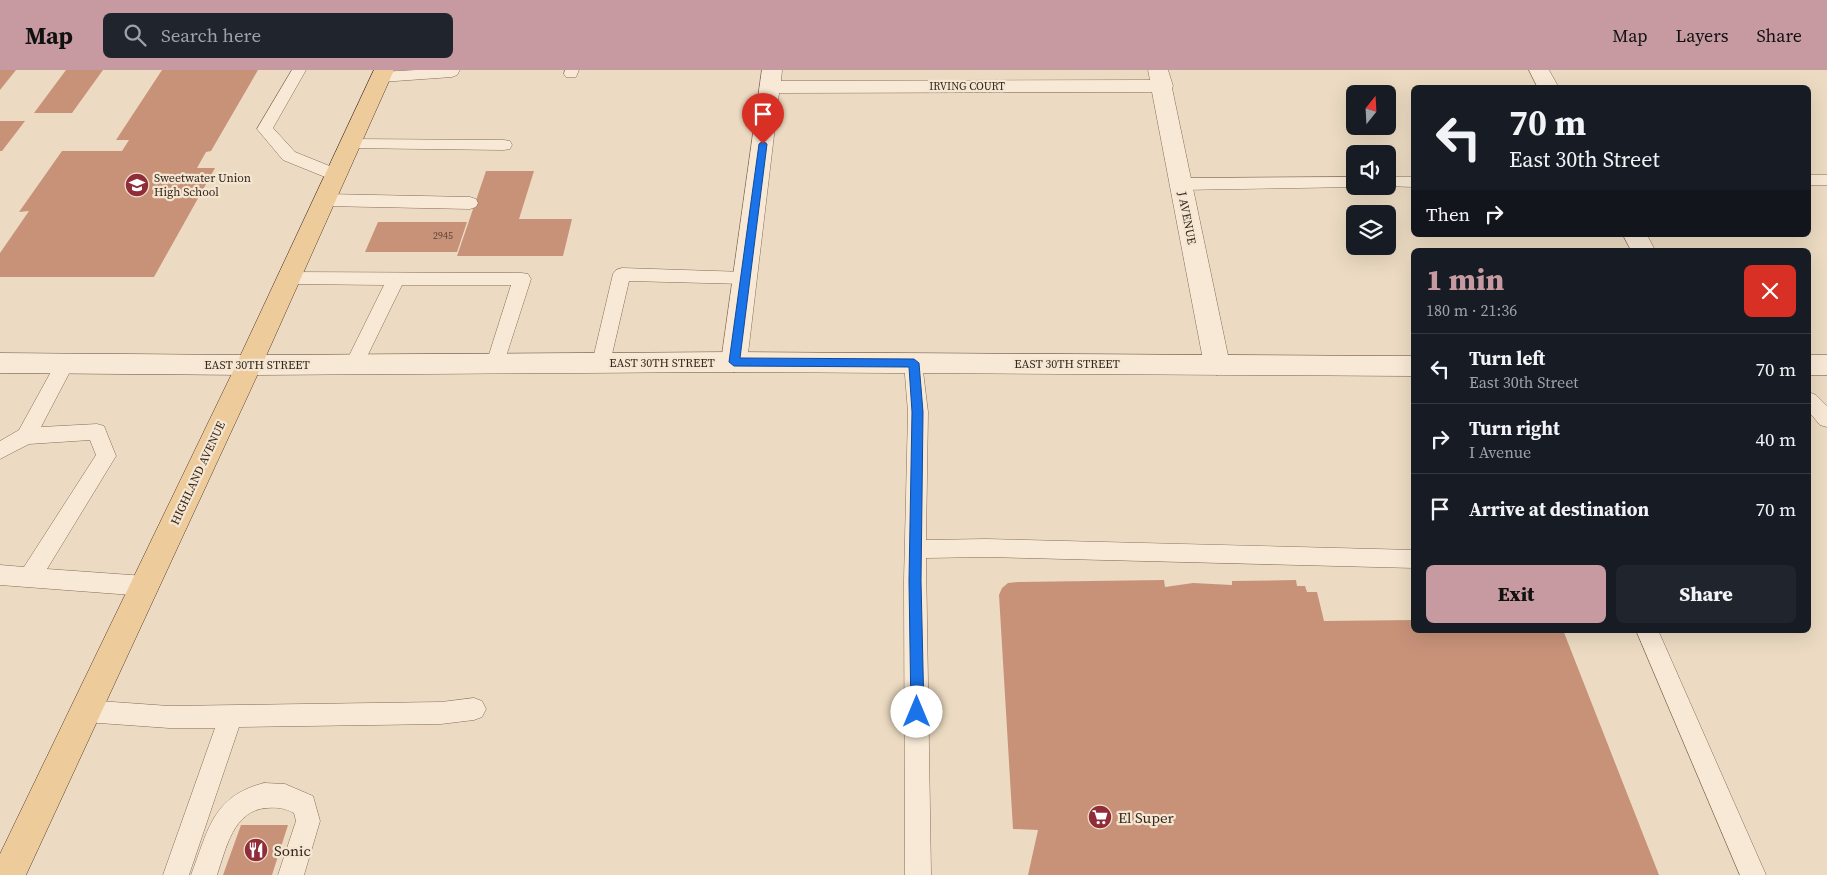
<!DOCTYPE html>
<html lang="en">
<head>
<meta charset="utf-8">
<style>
	:root { --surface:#171b24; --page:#20242c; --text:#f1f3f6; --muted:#9ea1a6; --line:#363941; --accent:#c69aa0 }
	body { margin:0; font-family:"Source Serif 4",serif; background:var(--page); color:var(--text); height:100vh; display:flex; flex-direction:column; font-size:19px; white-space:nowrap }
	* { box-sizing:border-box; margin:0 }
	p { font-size:16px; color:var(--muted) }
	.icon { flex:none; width:28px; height:28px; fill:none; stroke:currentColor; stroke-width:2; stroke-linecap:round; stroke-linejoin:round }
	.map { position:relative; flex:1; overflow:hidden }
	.panel { position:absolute; left:1411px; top:178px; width:400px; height:385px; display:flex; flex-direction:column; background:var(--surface); border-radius:8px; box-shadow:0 5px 20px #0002 }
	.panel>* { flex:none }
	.top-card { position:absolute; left:1411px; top:15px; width:400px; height:152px; border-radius:8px; box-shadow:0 5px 20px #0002; background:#171b24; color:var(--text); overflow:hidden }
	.needle { width:32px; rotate:18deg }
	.controls { position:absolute; left:1346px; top:15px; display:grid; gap:10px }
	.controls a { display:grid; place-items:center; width:50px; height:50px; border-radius:8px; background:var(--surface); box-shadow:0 5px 20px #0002; font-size:25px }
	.pin { position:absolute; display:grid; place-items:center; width:42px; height:42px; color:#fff; margin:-51px -21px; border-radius:50% 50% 50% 0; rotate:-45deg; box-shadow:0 0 5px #0007 }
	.pin .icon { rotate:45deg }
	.me { position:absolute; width:55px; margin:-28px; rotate:0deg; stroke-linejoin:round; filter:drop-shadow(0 0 4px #0008) }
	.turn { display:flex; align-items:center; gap:18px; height:105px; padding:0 15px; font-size:22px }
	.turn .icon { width:65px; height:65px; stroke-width:2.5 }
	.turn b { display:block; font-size:35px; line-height:42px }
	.then { display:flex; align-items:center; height:48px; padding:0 15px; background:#0003; gap:10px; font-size:19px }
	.round { display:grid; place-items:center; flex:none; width:52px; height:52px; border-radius:8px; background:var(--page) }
	.head { display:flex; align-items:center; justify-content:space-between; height:85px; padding:0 15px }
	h1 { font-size:30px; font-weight:800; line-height:38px; color:var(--accent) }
	.button { display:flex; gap:10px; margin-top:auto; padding:10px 15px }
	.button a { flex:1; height:58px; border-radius:8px; background:var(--accent); color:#111; font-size:20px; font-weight:800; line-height:58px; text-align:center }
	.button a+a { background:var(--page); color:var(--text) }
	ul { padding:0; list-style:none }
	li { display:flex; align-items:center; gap:15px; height:70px; padding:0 15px; border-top:1px solid var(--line) }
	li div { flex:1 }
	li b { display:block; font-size:19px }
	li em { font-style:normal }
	header { display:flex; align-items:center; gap:30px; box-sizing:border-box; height:70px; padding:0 25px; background:var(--accent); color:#111 }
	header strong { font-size:24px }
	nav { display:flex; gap:28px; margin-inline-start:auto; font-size:18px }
	.search { width:350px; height:45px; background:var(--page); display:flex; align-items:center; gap:12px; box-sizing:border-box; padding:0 18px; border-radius:8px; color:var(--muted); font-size:19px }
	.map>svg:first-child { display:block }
</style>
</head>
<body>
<header>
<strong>Map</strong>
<div class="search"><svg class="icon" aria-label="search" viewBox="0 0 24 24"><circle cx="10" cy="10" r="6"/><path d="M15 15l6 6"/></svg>Search here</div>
<nav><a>Map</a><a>Layers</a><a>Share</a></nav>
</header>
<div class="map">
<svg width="1827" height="805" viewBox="0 0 1827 805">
	<rect width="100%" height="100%" fill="#ecdbc2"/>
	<!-- building -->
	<g fill="#c89279">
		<polygon points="0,0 16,0 0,20"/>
		<polygon points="66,0 103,0 72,43 34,43"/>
		<polygon points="162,0 258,0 211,81 206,82 197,98 215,98 154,207 0,207 0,183 29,141 19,142 62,81 122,81 129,70 116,70"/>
		<polygon points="0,51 25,51 2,81 0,81"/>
		<polygon points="486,101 534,101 519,149 572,149 563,186 457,186"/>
		<polygon points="378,152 467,152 457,182 365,182"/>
		<polygon points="1164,510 1165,517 1193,513 1232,515 1232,511 1296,510 1297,516 1305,516 1307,522 1317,522 1324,551 1414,550 1414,560 1563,560 1659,805 1028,805 1038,760 1013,759 999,525 1002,518 1008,513 1018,512"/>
		<polygon points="241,755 288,755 272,805 223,805"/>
	</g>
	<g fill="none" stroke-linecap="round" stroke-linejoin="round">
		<!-- lane casing -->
		<g stroke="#856c5a" stroke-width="1">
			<g id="lane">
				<polygon points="292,0 306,0 273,58 295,82 342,101 344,105 342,109 336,110 330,109 283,90 257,59"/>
				<polygon points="416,0 460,0 457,5 452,7 381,12 376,10 374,7 376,4 381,2"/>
				<polygon points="565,0 579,0 576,7 566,7 564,4"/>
				<polygon points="350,69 504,70 510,71 512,75 510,79 504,80 344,78 342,74 344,70"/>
				<rect x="1809" y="105" width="18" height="10"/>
				<polygon points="1355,107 1355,116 1359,116 1355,117 1180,120 1174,118 1172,114 1174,110 1180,108"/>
				<polygon points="1388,107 1414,107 1414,117 1384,116 1388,116"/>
				<polygon points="325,124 470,127 476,129 478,133 476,137 470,139 325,136 319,134 317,130 319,126"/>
				<polygon points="622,198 745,202 751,203 754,208 751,213 745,214 629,211 610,293 608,298 601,300 594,298 592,293 613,204 616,200"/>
				<polygon points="289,202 522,203 528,204 531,209 502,299 495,301 488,299 486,294 511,215 402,215 361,299 354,301 347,299 345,294 384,215 289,214 283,213 280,208 283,203"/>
				<polygon points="913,286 920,288 922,293 928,342 926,470 986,469 1414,480 1414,498 986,487 926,488 931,805 905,805 904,511 908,342 904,293 906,288"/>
				<polygon points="65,287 72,289 74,294 41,357 97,354 104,356 116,386 47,499 145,506 153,509 156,516 153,523 145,526 0,515 0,495 24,497 96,385 90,370 29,374 0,389 0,371 19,360 58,289"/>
				<polygon points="1809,322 1816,325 1827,336 1827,357 1820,355 1809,342"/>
				<polygon points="1636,560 1658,560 1766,805 1740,805"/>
				<polygon points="474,628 482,631 486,639 482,647 474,650 441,654 239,657 189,805 163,805 215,658 169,658 85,652 77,649 73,641 77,633 85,630 169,636 441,632"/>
				<path d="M264,713L285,714L313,726L320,751L304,805H278L296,751L294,743C285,738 277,737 267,738C233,740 226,779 217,805H191C208,761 212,726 264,713Z"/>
			</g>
		</g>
		<!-- street casing -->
		<g stroke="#856c5a" stroke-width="1">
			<g id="street">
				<polygon points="762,0 782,0 781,11 1150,10 1148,0 1168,0 1173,16 1172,18 1230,295 1226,302 1217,305 1208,302 1204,295 1152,22 779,23 747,292 743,299 734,302 725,299 721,292"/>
				<polygon points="1529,0 1549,0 1559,18 1538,18"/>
				<polygon points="1623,165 1647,165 1655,180 1631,180"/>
			</g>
		</g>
		<!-- secondary casing -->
		<g stroke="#664e3d" stroke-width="1">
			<g id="secondary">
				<polygon points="734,282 1414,286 1414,306 734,302 249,305 0,303 0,283 249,285"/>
				<rect x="1809" y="285" width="18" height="20"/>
			</g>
		</g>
		<!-- primary casing -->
		<g stroke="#523b2e" stroke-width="1">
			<polygon id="primary" points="374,0 394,0 262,295 26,805 0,805 0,784 236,295"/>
		</g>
		<!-- lane -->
		<use href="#lane" fill="#f7e9d5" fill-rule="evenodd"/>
		<!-- street -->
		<use href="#street" fill="#f7e9d5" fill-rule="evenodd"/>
		<!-- secondary -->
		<use href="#secondary" fill="#f7e9d5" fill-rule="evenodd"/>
		<!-- primary -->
		<use href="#primary" fill="#eecb9b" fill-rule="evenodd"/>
	</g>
	<!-- route -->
	<polygon fill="#1a73e8" stroke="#114b97" points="763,71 767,74 740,288 914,289 919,293 923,342 921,511 924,642 922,647 917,649 912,647 911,642 909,511 912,342 909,297 734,296 729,292 759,74"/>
	<!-- icons -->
	<defs>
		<g id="school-disc" transform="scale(1.25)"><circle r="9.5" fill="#912d38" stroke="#f4e6d1"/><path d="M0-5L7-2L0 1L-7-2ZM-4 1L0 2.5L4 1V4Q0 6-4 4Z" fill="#fff"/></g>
		<g id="supermarket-disc" transform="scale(1.25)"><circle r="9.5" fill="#912d38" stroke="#f4e6d1"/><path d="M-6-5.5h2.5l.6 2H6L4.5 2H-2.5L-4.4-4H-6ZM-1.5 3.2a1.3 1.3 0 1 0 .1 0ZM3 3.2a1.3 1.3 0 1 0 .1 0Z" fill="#fff"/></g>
		<g id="restaurant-disc" transform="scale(1.25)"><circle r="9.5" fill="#912d38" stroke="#f4e6d1"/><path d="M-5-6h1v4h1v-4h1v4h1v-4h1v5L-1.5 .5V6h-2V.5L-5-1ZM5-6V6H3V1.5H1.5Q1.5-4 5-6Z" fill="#fff"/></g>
	</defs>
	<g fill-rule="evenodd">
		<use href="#school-disc" x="137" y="115"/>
		<use href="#supermarket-disc" x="1100" y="747"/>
		<use href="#restaurant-disc" x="256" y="780"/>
	</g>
	<g text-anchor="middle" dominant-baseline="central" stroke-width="4.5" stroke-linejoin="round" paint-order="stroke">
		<!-- number labels -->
		<g font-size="10" fill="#5a4235">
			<text x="443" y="165">2945</text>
		</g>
		<!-- far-street labels -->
		<g font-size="11" fill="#35271e" stroke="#f4e6d1">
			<text x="967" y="16">IRVING COURT</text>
		</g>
		<!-- poi labels -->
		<g font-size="12" fill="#35271e" stroke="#f4e6d1" text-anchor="start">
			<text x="154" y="108">Sweetwater Union<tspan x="154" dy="14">High School</tspan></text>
		</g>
		<!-- street labels -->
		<g font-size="12" fill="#35271e" stroke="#f4e6d1">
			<text transform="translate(1187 148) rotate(79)">J AVENUE</text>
			<text x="662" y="293">EAST 30TH STREET</text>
			<text x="1067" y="294">EAST 30TH STREET</text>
			<text x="257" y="295">EAST 30TH STREET</text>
			<text transform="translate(198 403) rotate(-65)">HIGHLAND AVENUE</text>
		</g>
		<!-- near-poi labels -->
		<g font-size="15" fill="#35271e" stroke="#f4e6d1" text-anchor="start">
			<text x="1118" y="747">El Super</text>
			<text x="274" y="780">Sonic</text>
		</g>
	</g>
</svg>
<div class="controls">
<a><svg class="needle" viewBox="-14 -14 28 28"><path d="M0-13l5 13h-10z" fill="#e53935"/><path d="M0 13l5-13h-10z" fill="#9ea1a6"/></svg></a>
<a><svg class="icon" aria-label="sound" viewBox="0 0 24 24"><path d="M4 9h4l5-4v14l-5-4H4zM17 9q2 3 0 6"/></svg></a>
<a><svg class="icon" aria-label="layers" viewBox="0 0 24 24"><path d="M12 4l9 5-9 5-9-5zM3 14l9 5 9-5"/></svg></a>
</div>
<div class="pin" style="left:763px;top:74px;background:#d93025"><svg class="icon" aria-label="arrive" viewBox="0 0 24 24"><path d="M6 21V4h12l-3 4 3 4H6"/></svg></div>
<svg class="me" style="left:917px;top:642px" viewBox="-20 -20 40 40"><circle r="19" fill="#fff"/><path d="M0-13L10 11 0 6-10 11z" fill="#1a73e8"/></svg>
<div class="top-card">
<div class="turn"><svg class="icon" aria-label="left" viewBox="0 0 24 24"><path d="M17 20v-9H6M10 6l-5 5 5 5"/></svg><div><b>70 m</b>East 30th Street</div></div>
<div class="then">Then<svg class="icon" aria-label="right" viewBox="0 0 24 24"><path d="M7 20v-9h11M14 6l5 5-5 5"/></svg></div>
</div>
<section class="panel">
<div class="head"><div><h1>1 min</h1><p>180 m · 21:36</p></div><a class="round" style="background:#d93025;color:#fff"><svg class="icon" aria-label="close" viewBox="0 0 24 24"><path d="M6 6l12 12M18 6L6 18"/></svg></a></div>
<ul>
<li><svg class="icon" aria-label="left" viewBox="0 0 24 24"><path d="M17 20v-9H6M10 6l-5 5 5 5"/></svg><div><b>Turn left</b><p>East 30th Street</p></div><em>70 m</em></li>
<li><svg class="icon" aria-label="right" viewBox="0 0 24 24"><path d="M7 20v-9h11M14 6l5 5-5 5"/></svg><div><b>Turn right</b><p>I Avenue</p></div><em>40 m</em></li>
<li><svg class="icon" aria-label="arrive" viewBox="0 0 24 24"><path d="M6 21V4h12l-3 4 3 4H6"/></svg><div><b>Arrive at destination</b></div><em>70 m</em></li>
</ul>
<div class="button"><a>Exit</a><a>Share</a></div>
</section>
</div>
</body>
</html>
